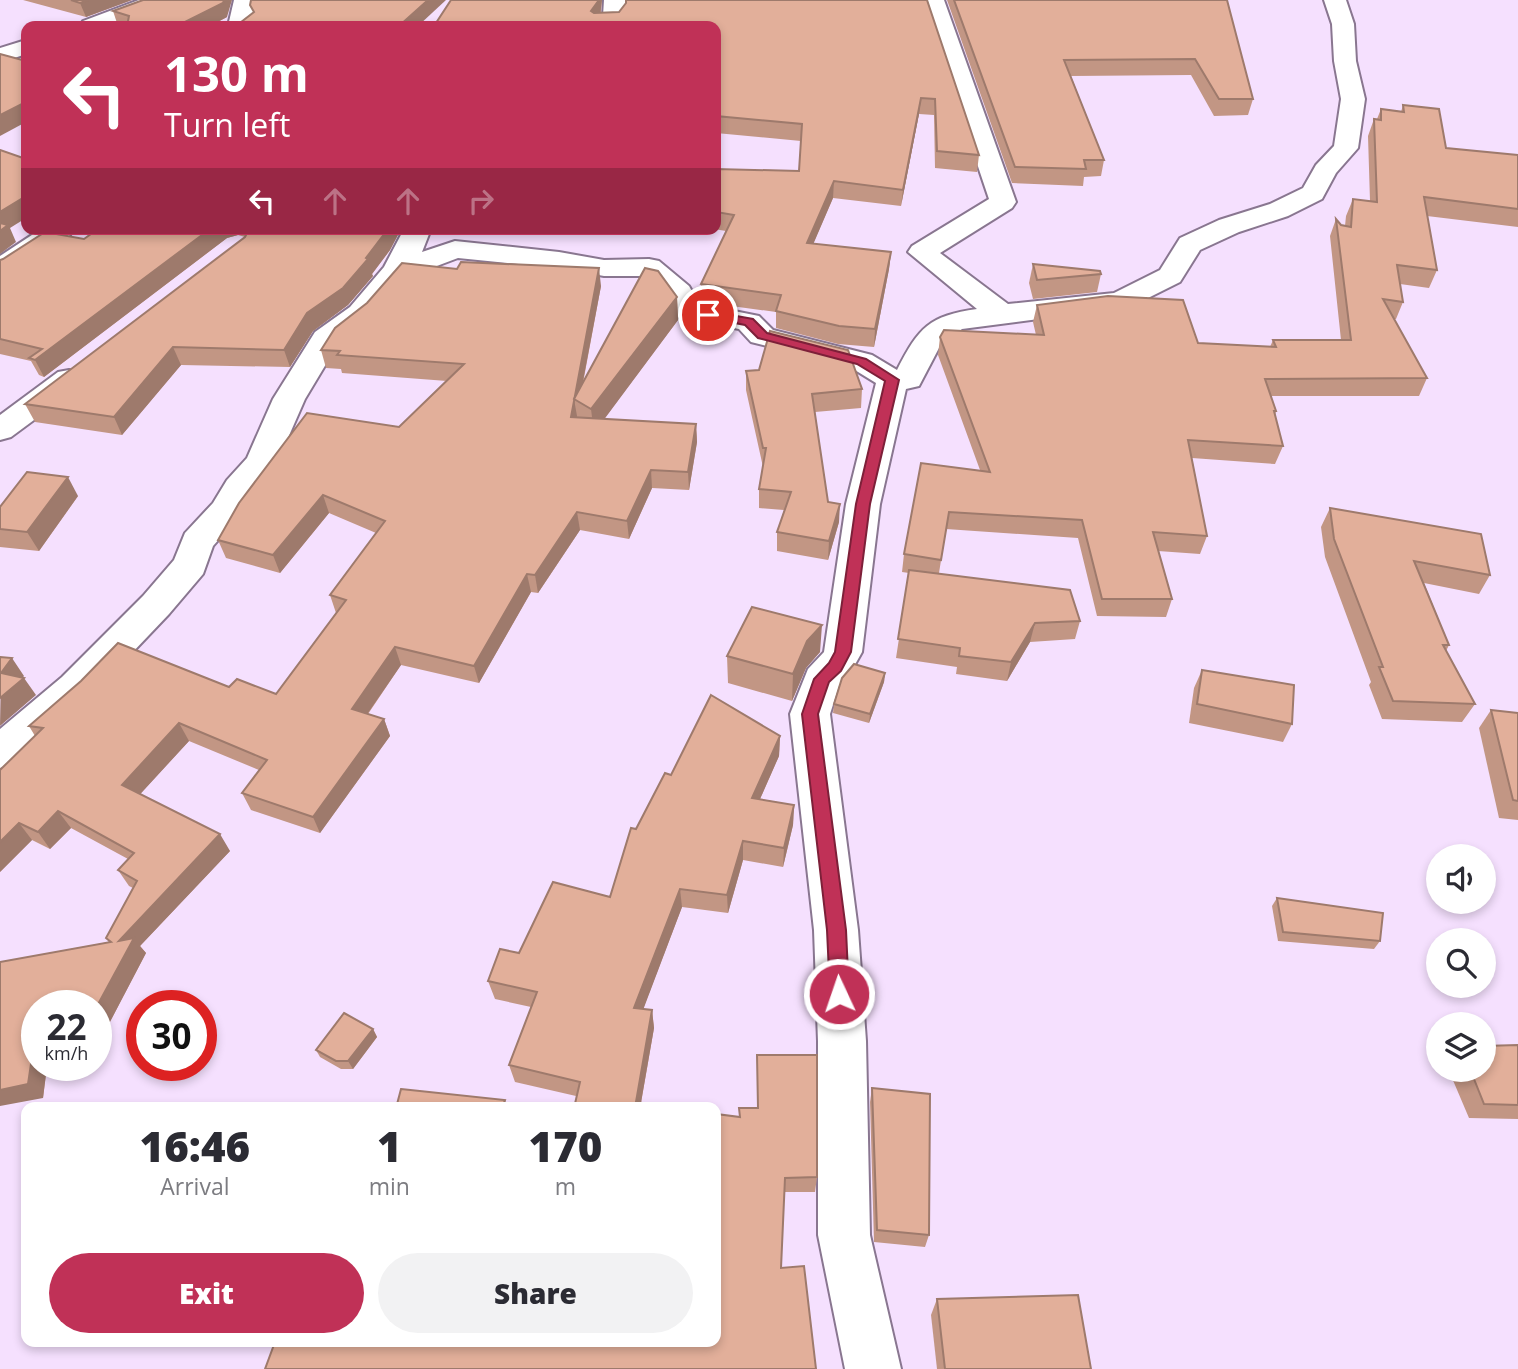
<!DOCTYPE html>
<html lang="en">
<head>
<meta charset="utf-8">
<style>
	:root { --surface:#fff; --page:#f2f2f3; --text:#2b2b33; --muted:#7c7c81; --accent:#c03157 }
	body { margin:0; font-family:"Open Sans",sans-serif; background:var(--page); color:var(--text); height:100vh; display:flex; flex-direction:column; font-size:26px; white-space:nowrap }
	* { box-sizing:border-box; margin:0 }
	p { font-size:23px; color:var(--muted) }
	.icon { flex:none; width:38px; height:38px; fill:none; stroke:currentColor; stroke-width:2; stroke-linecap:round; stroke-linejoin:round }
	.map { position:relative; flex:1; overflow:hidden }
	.drawer { position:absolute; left:21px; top:1102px; width:700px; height:245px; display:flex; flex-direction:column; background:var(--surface); border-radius:14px; box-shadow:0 4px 10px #0003 }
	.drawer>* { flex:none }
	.hud { position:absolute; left:21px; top:21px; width:700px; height:214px; border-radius:14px; box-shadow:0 4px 10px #0003; background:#c03157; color:#fff; overflow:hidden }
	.fabs { position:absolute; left:1426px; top:844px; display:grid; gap:14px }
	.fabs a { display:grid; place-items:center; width:70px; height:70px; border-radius:50%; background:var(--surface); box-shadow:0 4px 10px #0003; font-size:35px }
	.speed { position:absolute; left:21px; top:990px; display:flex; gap:14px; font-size:35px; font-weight:700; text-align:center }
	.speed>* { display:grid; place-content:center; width:91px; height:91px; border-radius:50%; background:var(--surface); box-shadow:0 4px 10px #0003; line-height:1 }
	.speed small { font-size:18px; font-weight:400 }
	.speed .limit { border:10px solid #d22; background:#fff; color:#111 }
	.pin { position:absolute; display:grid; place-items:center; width:60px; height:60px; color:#fff; margin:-30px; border:4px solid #fff; border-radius:50%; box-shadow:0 2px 7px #0007 }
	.me { position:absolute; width:77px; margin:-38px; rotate:357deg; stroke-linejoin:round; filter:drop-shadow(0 0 5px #0008) }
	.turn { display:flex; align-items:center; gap:24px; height:147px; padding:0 28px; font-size:32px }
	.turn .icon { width:91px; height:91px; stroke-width:2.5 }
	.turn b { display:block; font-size:49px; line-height:60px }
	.lanes { display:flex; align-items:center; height:66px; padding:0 28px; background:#0003; justify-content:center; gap:35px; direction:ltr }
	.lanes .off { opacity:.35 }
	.eta { display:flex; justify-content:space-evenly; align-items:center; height:119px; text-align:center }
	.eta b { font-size:42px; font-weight:800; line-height:49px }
	.primary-button { display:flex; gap:14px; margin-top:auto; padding:14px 28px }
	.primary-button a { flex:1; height:80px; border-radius:42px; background:var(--accent); color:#fff; font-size:28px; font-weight:800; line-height:80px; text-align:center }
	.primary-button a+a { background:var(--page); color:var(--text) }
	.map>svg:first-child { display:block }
</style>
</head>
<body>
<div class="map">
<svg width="1518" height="1369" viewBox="0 0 1518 1369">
	<rect width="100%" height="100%" fill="#f5e0fe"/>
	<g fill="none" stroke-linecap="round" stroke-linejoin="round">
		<!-- street casing -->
		<g stroke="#897690" stroke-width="4">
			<g id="street">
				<polygon points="139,0 169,0 166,5 110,26 80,26 83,21"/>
				<polygon points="234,0 256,0 250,26 228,26"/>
				<polygon points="604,0 626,0 625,18 618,26 595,26 603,16"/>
				<path d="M922,0H944L1016,202L1012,208L940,253L1008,304L1114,293L1160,270L1180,238L1219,220L1270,204L1303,188L1316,165L1334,146L1341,99L1334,61L1332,24L1324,0H1346L1354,24L1356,61L1365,99L1358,148L1336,173L1322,199L1288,216L1239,232L1200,250L1180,282L1130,307L962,329L940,346L919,386L906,389L880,504L862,652L848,677L839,686L830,714L858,930L866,1041L870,1235L901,1369H845L818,1235V1041L814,930L790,714L808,669L824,652L846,504L876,383L850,367L751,342L739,329L677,317L666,296L642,276H604L559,268L458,258L405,278L370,319L338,344L305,399L277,463L251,495L237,519L213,546L203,574L169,614L90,697L14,763L0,768V729L62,677L143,596L174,560L185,533L213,503L227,480L247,458L273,399L315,332L350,307L384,267L404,229H431L422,252L455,241L559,252L604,260L649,259L659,261L689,286L699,304L759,316L773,330L872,355L897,370C919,327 929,316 977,309L908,252L912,246L989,199Z"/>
				<polygon points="26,40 26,54 0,63 0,48"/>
				<polygon points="41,229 73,229 70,235 10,274 0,276 0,256"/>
				<polygon points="69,370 80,372 84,379 80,386 11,437 0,440 0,415 58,372"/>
			</g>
		</g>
		<!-- street -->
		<use href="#street" fill="#fff" fill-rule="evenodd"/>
	</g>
	<!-- wall -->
	<g fill="#c29684">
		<polygon points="23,0 132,0 86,17"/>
		<polygon points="451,0 602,0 601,13 927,0 979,155 977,172 935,168 934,115 919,114 901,206 833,198 813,244 891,252 889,269 874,347 838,344 776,328 776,312 702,302 701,284 726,231 714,229 716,229 716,169 799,171 801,141 716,133 716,26"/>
		<polygon points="947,0 1227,0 1253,99 1248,115 1214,116 1191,75 1071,76 1104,160 1101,176 1084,177 1083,186 1012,183"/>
		<polygon points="113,11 227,17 210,26 118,26"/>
		<polygon points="1403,105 1446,148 1518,155 1518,227 1427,216 1437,270 1429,288 1400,284 1403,302 1396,319 1394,319 1427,378 1419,396 1271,396 1276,411 1275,415 1283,446 1275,464 1192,458 1207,536 1200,554 1158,551 1172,599 1166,617 1097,616 1078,538 946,529 939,573 1080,621 1075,639 1030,642 1007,681 956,674 957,667 896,658 909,573 902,572 904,554 980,470 938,355 940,337 1036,335 1033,322 1037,305 1198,343 1270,347 1273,340 1341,340 1330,236 1336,219 1341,225 1345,226 1346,216 1353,199 1370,201 1368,136 1374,119 1377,119 1381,109 1401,112"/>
		<polygon points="98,229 401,229 390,250 372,274 373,276 348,305 313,331 290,367 181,365 122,435 35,422 25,404 245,237 238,235 227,238 44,377 39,375 31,361 0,354 0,260 84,239"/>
		<polygon points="1033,264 1101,274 1097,292 1033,299 1029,283"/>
		<polygon points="601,286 583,383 677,297 678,320 604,419 696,424 697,442 689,490 652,488 629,539 580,530 538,593 531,592 479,683 401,665 368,714 384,719 390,736 320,833 251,810 242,793 259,770 189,741 140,794 230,851 140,946 146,953 101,1039 96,1038 96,1006 37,1006 37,1066 47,1066 43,1098 0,962 109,942 106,938 133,888 129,886 118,870 128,859 71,828 50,849 32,840 0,872 35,736 29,726 229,687 276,694 336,613 330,595 376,533 329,513 280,573 226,558 218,540 399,427 447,381 342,373 341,369 326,368 321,350"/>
		<polygon points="746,371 862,389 861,408 815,412 828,502 839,522 828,560 777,551 777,532 784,510 759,508 759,489 763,467 746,390"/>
		<polygon points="78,496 39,551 0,547 0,507"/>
		<polygon points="1330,508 1490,575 1479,594 1424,583 1449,645 1446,651 1475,704 1462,722 1382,719 1369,685 1371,682 1325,557 1321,527"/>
		<polygon points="820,652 806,668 792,701 728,683 727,656"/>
		<polygon points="1202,670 1292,724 1283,742 1189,723 1194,688"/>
		<polygon points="885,673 884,682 869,723 833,713 834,704"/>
		<polygon points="1491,710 1518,713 1518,820 1499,818 1479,728"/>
		<polygon points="780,736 779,756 760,799 794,805 793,825 783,867 743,860 728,913 682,907 643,1009 652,1010 654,1028 641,1103 576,1096 515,1082 509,1065 531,1007 495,999 488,981 519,953 610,897 636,829 671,775"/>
		<polygon points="1277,898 1380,941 1374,949 1278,941 1272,906"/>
		<polygon points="373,1029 377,1037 353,1069 341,1069 320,1057 316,1050"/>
		<polygon points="1518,1045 1518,1119 1469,1118 1452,1078 1462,1069 1484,1069 1484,1046"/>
		<polygon points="872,1088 929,1235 925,1247 874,1242 870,1102"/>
		<polygon points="716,1114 817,1177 815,1192 784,1192 781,1268 716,1342"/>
		<polygon points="937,1299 1091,1369 937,1369 931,1315"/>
	</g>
	<!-- shaded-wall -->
	<g fill="#9e7a6c">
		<polygon points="88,0 132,0 86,17 80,3"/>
		<polygon points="224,0 232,0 227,17 210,26 177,26"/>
		<polygon points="428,0 446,0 418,26 399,26"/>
		<polygon points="599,0 602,0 600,15 592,26 591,11"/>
		<polygon points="921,98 919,114 901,206 903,190"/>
		<polygon points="26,102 26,122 0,136 0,115"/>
		<polygon points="834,181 833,198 806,261 807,243"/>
		<polygon points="26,196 26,218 10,228 16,242 0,254 0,212"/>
		<polygon points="210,229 236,229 238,235 227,238 44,377 35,360"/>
		<polygon points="388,229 401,229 390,250 372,274 373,276 348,305 313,331 290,367 284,350 307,313 366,258"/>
		<polygon points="891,252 889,269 874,347 875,329"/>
		<polygon points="599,268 601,286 579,402 574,399 577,416 573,435 571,417"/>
		<polygon points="677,297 678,320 594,433 591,409"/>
		<polygon points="173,347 181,365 122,435 114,417"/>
		<polygon points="696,424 697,442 689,490 688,472"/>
		<polygon points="651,470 652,488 629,539 627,521"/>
		<polygon points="68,477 78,496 39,551 27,532"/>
		<polygon points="323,495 329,513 280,573 273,555"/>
		<polygon points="840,504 839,522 828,560 829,541"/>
		<polygon points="577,512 580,530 538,593 535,575"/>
		<polygon points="527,574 531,592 479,683 474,666"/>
		<polygon points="1035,623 1030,642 1007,681 1011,662"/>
		<polygon points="822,625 820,652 806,668 792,701 793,674 807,641"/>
		<polygon points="395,647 401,665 359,726 352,709"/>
		<polygon points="12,658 24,676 20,681 24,678 36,695 0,726 1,673"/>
		<polygon points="885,673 884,682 869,723 870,714"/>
		<polygon points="384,719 390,736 320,833 313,817"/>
		<polygon points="179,723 189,741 133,802 122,785"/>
		<polygon points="780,736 779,756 752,817 752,798"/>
		<polygon points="794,805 793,825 783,867 784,848"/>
		<polygon points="58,811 71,828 50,849 38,832"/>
		<polygon points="19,823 32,840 0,872 0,842"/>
		<polygon points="220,834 230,851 140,946 146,953 101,1039 96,1033 96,1008 119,941"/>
		<polygon points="743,841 743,860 728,913 727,895"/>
		<polygon points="680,889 682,907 637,1026 634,1008"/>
		<polygon points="652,1010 654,1028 640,1108 636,1102"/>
		<polygon points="37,1024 37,1066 47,1066 43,1098 0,1106 0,1090"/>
		<polygon points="373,1029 377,1037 353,1069 348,1061"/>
		<polygon points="505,1100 507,1108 502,1108"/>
	</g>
	<!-- building -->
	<g fill="#e2af9a" stroke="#9e7a6c" stroke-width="2">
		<polygon points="71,0 88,0 80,3"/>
		<polygon points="143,0 224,0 223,3 177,26 127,26 129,16 113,11"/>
		<polygon points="251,0 428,0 399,26 236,26 254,12 250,5"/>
		<polygon points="451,0 599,0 591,11 594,13 619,12 626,3 626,0 927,0 979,155 937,151 935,99 921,98 903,190 834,181 807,243 891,252 875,329 839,326 776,311 781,295 701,284 734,215 716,212 716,169 799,171 802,124 716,116 716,26 434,26"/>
		<polygon points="954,0 1227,0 1253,99 1219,99 1195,59 1064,60 1104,160 1084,160 1086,169 1015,167"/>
		<polygon points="0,54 26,61 26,102 0,115"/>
		<polygon points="1403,105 1439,109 1446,148 1518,155 1518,209 1424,197 1437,270 1397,265 1403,302 1383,299 1427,378 1265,379 1276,411 1274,411 1283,446 1188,440 1207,536 1153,532 1172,599 1102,599 1082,520 949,512 941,560 904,554 921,463 990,472 940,337 944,330 1044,335 1037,305 1108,296 1183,300 1198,343 1276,347 1273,340 1351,340 1336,219 1341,225 1351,227 1353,199 1377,202 1374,119 1381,120 1381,109 1404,112"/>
		<polygon points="0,150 26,159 26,196 0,212"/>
		<polygon points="0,223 8,225 0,231"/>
		<polygon points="98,229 210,229 35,360 29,358 42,349 0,339 0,260 3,259 45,232 84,239"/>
		<polygon points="249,229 388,229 366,258 368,259 343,288 307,313 284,350 173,347 114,417 25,404 245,237"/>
		<polygon points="461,262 599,268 571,417 696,424 688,472 651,470 627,521 577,512 535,575 527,574 474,666 395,647 352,709 384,719 313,817 242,793 267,760 179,723 122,785 220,834 119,941 134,938 96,1008 96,1006 37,1006 37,1024 28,1084 0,1090 0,962 111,942 106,938 137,881 118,870 134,853 58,811 38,832 19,823 0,842 0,770 43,728 29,726 81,681 118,643 229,687 237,679 276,694 346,600 330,595 385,521 323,495 273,555 218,540 239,503 307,413 399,427 464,364 337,355 340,351 321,350 335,328 367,303 402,263 457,269"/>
		<polygon points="1033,264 1100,271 1101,274 1037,280"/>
		<polygon points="645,268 658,271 677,297 591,409 574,399"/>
		<polygon points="770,331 848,350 862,389 812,394 828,502 840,504 829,541 777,532 791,492 759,489 766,448 763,448 746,371 759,370"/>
		<polygon points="27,472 68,477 27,532 0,529 0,507"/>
		<polygon points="1330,508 1481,534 1490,575 1414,561 1449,645 1443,645 1475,704 1393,701 1379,667 1383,667 1334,539"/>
		<polygon points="909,570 1070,590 1080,621 1035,623 1011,662 959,656 960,648 898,639"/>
		<polygon points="752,607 822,625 807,641 793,674 727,656"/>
		<polygon points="0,657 12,658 1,673 24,678 0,698"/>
		<polygon points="854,664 885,673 870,714 834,704 842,678"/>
		<polygon points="1202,670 1294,685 1292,724 1197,704"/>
		<polygon points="711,695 780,736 752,798 794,805 784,848 743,841 727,895 680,889 634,1008 652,1010 636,1102 675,1108 574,1108 580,1082 509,1065 537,992 488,981 500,949 519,953 553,882 610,897 631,828 636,829 665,773 671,775"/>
		<polygon points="1491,710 1518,713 1518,801 1513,800"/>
		<polygon points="1277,898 1383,913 1380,941 1283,932"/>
		<polygon points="344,1013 373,1029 348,1061 336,1061 316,1050"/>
		<polygon points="1518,1045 1518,1105 1484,1104 1470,1069 1484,1069 1484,1065 1488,1066 1484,1051 1484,1046"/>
		<polygon points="757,1055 817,1055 817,1177 785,1178 781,1268 804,1266 816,1369 265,1369 275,1342 716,1342 716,1114 740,1117 739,1108 758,1108"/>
		<polygon points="872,1088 930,1094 929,1235 877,1230"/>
		<polygon points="401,1089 505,1100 502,1108 396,1108"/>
		<polygon points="1078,1295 1091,1369 945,1369 937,1299"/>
	</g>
	<!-- route -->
	<polygon fill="#c03157" stroke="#7d2039" stroke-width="2" points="708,311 753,319 767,333 866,359 899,380 870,504 851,652 841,671 829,682 818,714 846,930 849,994 846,1000 839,1002 833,1000 830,994 827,930 802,714 814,679 829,663 835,652 856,504 885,381 857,364 758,338 745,325 704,317 702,315"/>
</svg>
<div class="fabs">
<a><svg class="icon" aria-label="sound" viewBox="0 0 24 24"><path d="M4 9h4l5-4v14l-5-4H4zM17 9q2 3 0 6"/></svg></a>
<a><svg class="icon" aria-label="search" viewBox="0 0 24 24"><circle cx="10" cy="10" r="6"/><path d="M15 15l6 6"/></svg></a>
<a><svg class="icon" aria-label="layers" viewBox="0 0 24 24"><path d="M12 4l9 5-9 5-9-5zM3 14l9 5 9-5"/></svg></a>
</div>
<div class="speed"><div>22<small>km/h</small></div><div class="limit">30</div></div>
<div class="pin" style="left:708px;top:315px;background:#d93025"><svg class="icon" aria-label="arrive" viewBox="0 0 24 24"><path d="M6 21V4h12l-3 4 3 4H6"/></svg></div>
<svg class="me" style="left:839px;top:994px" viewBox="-20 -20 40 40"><circle r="17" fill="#c03157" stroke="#fff" stroke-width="3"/><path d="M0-11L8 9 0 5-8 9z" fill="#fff"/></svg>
<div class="hud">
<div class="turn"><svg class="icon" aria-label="left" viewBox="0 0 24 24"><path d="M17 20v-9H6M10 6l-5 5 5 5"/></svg><div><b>130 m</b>Turn left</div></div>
<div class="lanes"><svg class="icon" aria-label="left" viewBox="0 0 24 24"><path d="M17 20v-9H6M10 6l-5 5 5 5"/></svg><svg class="icon off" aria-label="ahead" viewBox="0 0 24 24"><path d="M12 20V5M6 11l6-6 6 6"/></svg><svg class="icon off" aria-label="ahead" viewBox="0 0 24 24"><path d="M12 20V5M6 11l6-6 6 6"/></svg><svg class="icon off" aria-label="right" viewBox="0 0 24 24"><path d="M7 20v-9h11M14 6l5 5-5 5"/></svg></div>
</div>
<section class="drawer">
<div class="eta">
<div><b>16:46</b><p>Arrival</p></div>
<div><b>1</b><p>min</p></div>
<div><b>170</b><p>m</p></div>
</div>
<div class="primary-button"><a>Exit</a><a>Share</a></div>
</section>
</div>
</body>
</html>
